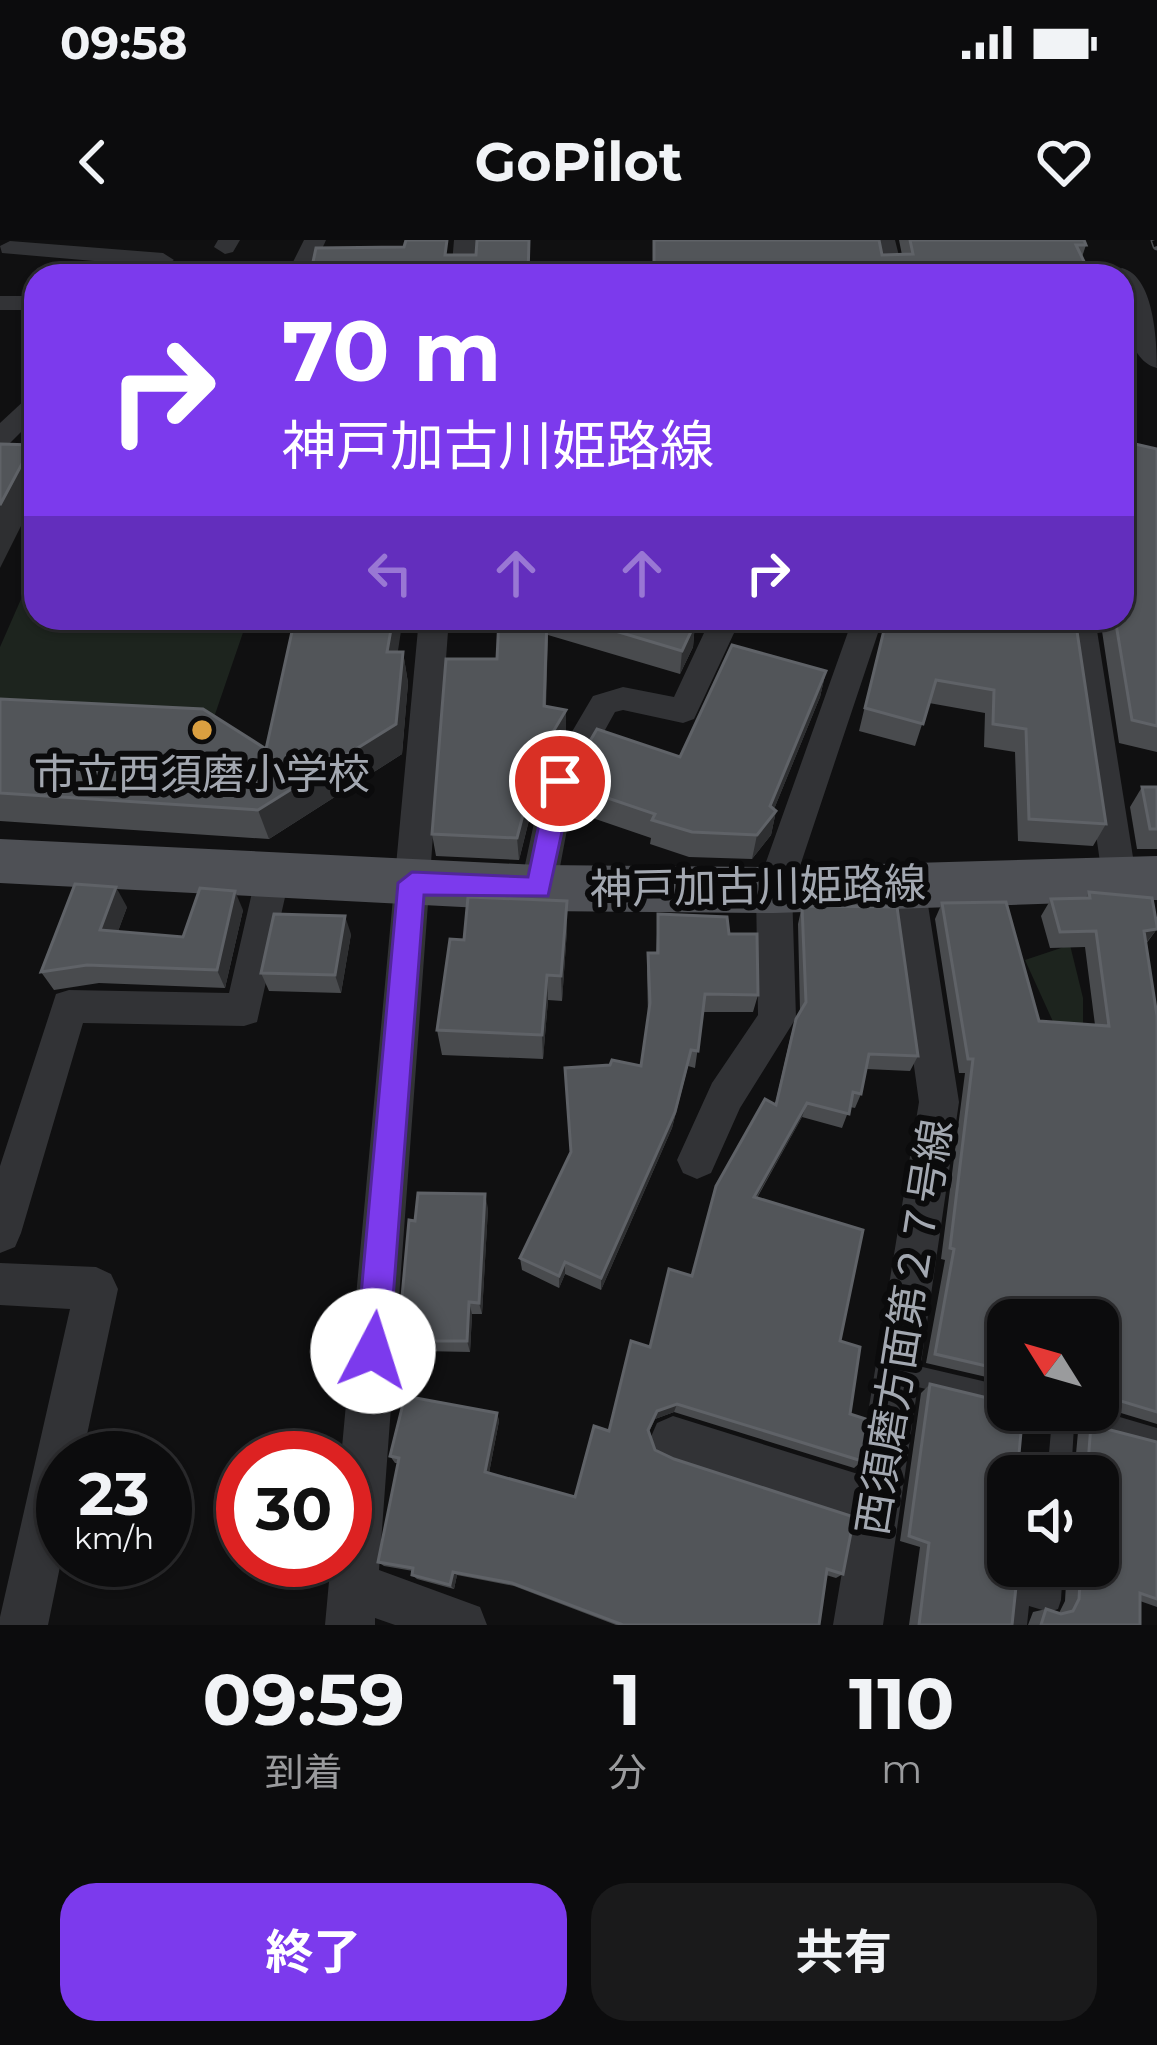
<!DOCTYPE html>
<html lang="ja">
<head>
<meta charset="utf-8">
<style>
	:root { --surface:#0c0c0d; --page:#1a1a1b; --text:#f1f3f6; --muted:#9a9b9d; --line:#2c2c2e; --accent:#7c3aed }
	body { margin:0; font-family:Montserrat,"Noto Sans JP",sans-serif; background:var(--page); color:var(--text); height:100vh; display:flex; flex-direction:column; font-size:45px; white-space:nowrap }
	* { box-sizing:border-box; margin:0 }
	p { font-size:39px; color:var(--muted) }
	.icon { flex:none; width:66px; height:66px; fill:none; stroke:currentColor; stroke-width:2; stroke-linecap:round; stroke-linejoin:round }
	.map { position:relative; height:1385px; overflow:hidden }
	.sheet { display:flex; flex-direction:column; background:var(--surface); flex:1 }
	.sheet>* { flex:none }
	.guide { position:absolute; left:24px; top:24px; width:1110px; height:366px; border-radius:36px; box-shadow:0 3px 9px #0004,0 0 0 3px var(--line); background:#7c3aed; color:#fff; overflow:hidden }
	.needle { width:78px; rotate:307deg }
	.buttons { position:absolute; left:987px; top:1059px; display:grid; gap:24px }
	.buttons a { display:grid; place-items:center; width:132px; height:132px; border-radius:24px; background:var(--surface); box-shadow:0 3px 9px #0004,0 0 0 3px var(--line); font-size:60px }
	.speed { position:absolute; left:36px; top:1191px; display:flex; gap:24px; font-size:60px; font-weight:700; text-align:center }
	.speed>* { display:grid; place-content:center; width:156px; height:156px; border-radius:50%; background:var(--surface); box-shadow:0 3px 9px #0004,0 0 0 3px var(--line); line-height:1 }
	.speed small { font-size:30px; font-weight:400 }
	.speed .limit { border:18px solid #d22; background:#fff; color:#111 }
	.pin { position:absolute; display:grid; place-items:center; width:102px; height:102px; color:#fff; margin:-51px; border:6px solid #fff; border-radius:50%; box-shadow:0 3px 12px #0007 }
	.me { position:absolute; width:132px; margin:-66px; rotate:5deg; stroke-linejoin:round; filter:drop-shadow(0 0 9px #0008) }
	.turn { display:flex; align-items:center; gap:42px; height:252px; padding:0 60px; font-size:54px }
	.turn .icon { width:156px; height:156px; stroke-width:2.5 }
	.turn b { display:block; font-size:84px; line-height:102px }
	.lanes { display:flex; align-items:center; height:114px; padding:0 60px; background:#0003; justify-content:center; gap:60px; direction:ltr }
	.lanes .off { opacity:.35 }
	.eta { display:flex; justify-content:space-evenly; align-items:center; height:204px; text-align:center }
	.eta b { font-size:72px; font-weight:700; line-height:84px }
	.primary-button { display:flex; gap:24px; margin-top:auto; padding:24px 60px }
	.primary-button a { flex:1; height:138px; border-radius:36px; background:var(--accent); color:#fff; font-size:48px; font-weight:700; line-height:138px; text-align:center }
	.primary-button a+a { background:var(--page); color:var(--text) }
	.status { display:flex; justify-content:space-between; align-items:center; height:84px; padding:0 60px; background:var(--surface); direction:ltr }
	.status svg { height:33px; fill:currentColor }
	header { display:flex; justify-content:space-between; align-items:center; height:156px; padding:0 60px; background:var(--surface); font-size:54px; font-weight:700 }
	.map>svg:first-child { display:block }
</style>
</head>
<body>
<div class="status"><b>09:58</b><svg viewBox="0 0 49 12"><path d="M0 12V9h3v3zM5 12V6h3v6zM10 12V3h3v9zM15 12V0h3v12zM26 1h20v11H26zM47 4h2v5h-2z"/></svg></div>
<header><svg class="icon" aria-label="back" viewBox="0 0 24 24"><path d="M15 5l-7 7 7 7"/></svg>GoPilot<svg class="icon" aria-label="heart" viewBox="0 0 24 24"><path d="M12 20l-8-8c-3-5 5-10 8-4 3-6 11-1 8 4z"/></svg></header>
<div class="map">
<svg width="1157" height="1385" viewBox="0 0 1157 1385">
	<rect width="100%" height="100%" fill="#101011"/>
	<!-- green -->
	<g fill="#1d241e">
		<polygon points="36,325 36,378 248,378 210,489 0,471 0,407"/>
		<polygon points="1070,705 1083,758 1083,788 1055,786 1025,720"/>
	</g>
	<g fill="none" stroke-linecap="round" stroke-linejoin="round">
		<!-- service -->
		<g fill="#323336" fill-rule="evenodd">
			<polygon points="897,1121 1008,1147 1008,1169 889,1140 886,1132 889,1124"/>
			<polygon points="1046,1170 1096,1170 1157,1188 1157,1210 1074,1186 1071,1236 1047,1236 1052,1179"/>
			<polygon points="1039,1326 1063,1326 1061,1360 1058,1369 1049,1372 1029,1366 1027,1385 1003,1385 1009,1341 1018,1338 1038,1344"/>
		</g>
		<!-- minor -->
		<g fill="#323336" fill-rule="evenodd">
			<polygon points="218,0 240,0 233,12 225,14 214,7"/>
			<polygon points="304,0 326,0 310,36 286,36"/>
			<polygon points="454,0 476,0 475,36 451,36"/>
			<polygon points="873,0 895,0 904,36 880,36"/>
			<polygon points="10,1 163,13 174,20 163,27 2,13 0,6"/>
			<rect x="0" y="56" width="36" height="14"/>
			<polygon points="36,155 36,177 9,204 0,206 0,183 27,158"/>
			<polygon points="419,378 449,378 379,1330 480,1367 487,1385 395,1385 375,1378 375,1385 325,1385 331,1320 345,1320 345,1218 341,1218"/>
			<polygon points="711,378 741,378 694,479 683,483 623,470 615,472 576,542 556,648 550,658 538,662 526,658 520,648 543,541 593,456 623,447 674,457"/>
			<polygon points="853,378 883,378 792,650 796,778 740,868 711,933 697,939 683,933 677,920 712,843 758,775 756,650"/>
			<polygon points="1065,378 1095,378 1136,636 1131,646 1119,650 1107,646 1102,636"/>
			<polygon points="273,621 285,625 290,635 257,782 244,786 83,783 21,993 15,1007 0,1013 0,926 56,754 69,750 229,753 256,635 261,625"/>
			<polygon points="907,632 919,636 925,646 959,862 883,1385 833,1385 851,1279 673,1222 657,1215 650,1199 657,1183 673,1176 858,1234 919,862 889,646 895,636"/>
			<polygon points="0,1023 96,1027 111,1034 118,1049 82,1218 63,1218 63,1312 48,1385 0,1385 0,1377 70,1069 0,1065"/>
		</g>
		<!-- tertiary -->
		<path fill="#323336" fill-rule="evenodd" d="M1122,28C1154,36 1157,101 1157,128C1125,120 1122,63 1122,36H1108Z"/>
		<!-- primary -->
		<polygon fill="#4e5055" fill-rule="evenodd" points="0,599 538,625 774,627 1157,616 1157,660 774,673 538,671 0,643"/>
		<!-- rail casing -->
		<g stroke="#4b4d51" stroke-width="9">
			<polyline id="rail" points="1155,0 1157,6"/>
		</g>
		<!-- rail -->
		<use href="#rail" stroke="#0b0b0c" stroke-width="6" stroke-dasharray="20" stroke-linecap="butt"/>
	</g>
	<!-- wall -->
	<g fill="#494b4e">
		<polygon points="653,0 879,0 882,15 902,15 899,0 1084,0 1086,5 1082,17 1091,36 653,36"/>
		<polygon points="1122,201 1157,209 1157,512 1119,503 1100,378 1122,378"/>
		<polygon points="499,378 677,378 695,383 693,407 680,434 548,395 546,466 566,493 539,540 519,620 436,616 432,594 497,419"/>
		<polygon points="886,378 1075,378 1106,584 1093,606 1018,601 1015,512 984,507 985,473 929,463 915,506 859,491"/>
		<polygon points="398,412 403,412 408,443 402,514 269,599 0,581 0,459 266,509"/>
		<polygon points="826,431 820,457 774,569 776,571 771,595 752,619 689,617 650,604 651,598 575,572 575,547 680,517"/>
		<polygon points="1142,547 1157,547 1157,609 1137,609 1130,567"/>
		<polygon points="1089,652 1157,689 1146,704 1157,776 1157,1184 1098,1166 1098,1080 1008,1080 1008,1142 926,1123 945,1020 941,1019 965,833 959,833 935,679 942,663 1039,781 1095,785 1085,707 1050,708 1041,676 1051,659 1085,659"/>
		<polygon points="567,661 567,689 562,761 548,760 543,819 442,815 437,790 464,700"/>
		<polygon points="802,666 918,816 910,831 866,829 861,854 855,868 850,867 842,888 802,877 757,958 840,1101 850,1174 862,1221 854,1228 674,1172 655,1179 649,1192 655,1210 843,1334 836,1338 826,1335 819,1385 616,1385 514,1346 457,1335 454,1349 417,1339 412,1335 413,1331 384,1326 378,1322 398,1223 395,1223 390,1216 497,1173 499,1181 489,1233 575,1257 650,1107 692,1036 775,865 791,795 800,771 798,684"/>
		<polygon points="127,667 118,691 183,697 243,670 225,748 99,743 54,750 41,732"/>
		<polygon points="658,674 729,694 758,755 753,772 703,772 695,828 688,826 672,888 601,1050 565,1034 559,1048 522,1030 520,1018 570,914 641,826 648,776 647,731 648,713 656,713"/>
		<polygon points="351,694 341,753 269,751 261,733"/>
		<polygon points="488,968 482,1074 472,1074 470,1112 422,1111 418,1101 404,1101 399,1090 415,981"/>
		<polygon points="930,1144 1008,1236 1047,1335 1034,1338 1021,1335 1017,1337 1012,1385 909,1385 920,1307 900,1301 921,1153"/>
		<polygon points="1091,1185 1157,1202 1157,1367 1140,1361 1140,1385 1028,1385 1033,1372 1046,1369 1059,1373 1065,1361 1067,1326 1098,1326 1098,1236 1074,1236 1078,1192"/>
	</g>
	<!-- shaded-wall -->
	<g fill="#2e2f31">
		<polygon points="32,205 36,215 36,256 0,328 0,265"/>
		<polygon points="393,378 403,378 393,443 387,412"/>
		<polygon points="695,383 693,407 680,434 682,411"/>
		<polygon points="403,412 408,443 402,514 269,599 258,570"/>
		<polygon points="826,431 820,457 770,579 776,571 771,595 752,619 757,595"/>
		<polygon points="566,470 566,493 539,540 519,620 517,598 538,517"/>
		<polygon points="116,647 127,667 112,708 100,690"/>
		<polygon points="235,651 243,670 225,748 217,730"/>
		<polygon points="567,661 567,689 562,761 561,736"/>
		<polygon points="345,676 351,694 341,753 335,735"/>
		<polygon points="1157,689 1145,704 1144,691"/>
		<polygon points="547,735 548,760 543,819 542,795"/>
		<polygon points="691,810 672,888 601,1050 601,1038"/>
		<polygon points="807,863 802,877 750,969 754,957"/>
		<polygon points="485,954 488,968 482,1074 479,1063"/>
		<polygon points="565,1022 565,1034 559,1048 559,1036"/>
		<polygon points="469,1062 472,1074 470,1112 467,1101"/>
		<polygon points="677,1164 674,1172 655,1179 646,1197 657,1171"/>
		<polygon points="497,1173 499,1181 488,1238 485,1232"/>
		<polygon points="453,1332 457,1335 454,1349 450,1345"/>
	</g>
	<!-- building -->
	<g fill="#525559" stroke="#5f6267" stroke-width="3">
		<polygon points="406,0 447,0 445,15 476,15 477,0 529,0 528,36 358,36 359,32 356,36 310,36 316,8 404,7"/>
		<polygon points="654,0 879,0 882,15 913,14 910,0 1084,0 1086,5 1076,5 1091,36 654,36"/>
		<polygon points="1122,201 1157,209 1157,486 1132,480 1115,378 1122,378 1122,321 1135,322 1122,249"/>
		<polygon points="0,204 32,205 0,265"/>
		<polygon points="295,378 393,378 387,412 403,412 396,484 258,570 0,553 0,459 203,469 266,509"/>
		<polygon points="499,378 547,378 544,466 566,470 538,517 517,598 432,594 446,419 497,419"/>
		<polygon points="572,378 677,378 695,383 682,411"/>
		<polygon points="887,378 1075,378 1106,584 1029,579 1026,489 993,484 994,450 936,440 923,484 865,468"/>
		<polygon points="732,405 826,431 770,566 776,571 757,595 692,592 652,580 655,574 575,547 580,518 597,489 680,517"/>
		<polygon points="1142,547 1157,547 1157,589 1150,589"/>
		<polygon points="75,644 116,647 100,690 183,697 200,648 235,651 217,730 87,725 41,732"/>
		<polygon points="1089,652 1152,658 1157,686 1157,689 1144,691 1157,776 1157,1172 1111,1158 1098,1158 1098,1080 1008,1080 1008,1131 935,1114 954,1009 950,1008 973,819 968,819 942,663 1006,662 1039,781 1109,786 1096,691 1060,692 1051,659 1090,658"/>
		<polygon points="468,657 567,661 561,736 547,735 542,795 437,790 450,699 464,700"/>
		<polygon points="802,666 897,667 918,816 869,814 861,854 853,852 849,874 807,863 754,957 863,990 840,1101 860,1107 850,1174 869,1180 862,1221 677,1164 657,1171 648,1190 655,1210 674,1219 854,1277 843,1334 827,1329 819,1385 623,1385 512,1343 453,1332 450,1345 412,1335 413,1328 378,1322 399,1218 390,1216 405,1156 497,1173 485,1232 575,1257 594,1186 609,1191 631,1101 650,1107 669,1029 692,1036 716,946 765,859 776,865 796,779 806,762"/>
		<polygon points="274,674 345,676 335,735 261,733"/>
		<polygon points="658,674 727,677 729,694 757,694 758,755 705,754 698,811 691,810 675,872 601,1038 565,1022 559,1036 520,1018 571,912 565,828 610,825 612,820 641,826 650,763 648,713 658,713"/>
		<polygon points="418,953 485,954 479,1063 469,1062 467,1101 418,1101 420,1091 399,1090 409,980 415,981"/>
		<polygon points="930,1144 1008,1163 1008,1170 1023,1170 1017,1236 1008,1236 1008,1326 1049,1326 1047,1335 1029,1330 1017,1337 1012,1385 919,1385 929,1303 909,1296"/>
		<polygon points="1091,1185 1157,1202 1157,1359 1140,1353 1140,1385 1041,1385 1046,1369 1061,1374 1073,1371 1079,1359 1081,1326 1098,1326 1098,1236 1087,1236"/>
	</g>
	<!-- route -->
	<polygon fill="#7c3aed" stroke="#51269a" stroke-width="3" points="560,532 573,541 548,656 424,655 389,1111 384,1123 373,1128 361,1123 356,1111 398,643 412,632 528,637 548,541"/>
	<!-- markers -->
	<circle fill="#da9f40" stroke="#0b0b0c" stroke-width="4.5" cx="202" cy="490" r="12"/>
	<g text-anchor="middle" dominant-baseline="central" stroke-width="12" stroke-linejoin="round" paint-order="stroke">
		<!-- poi labels -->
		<g font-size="42" fill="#a3a8b1" stroke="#0b0b0c">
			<text x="202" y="534">市立西須磨小学校</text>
		</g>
		<!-- street labels -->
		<g font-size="42" fill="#a3a8b1" stroke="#0b0b0c">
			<text transform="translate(758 646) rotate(-1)">神戸加古川姫路線</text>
			<text transform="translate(904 1087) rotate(-81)">西須磨方面第２７号線</text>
		</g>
	</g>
</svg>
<div class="buttons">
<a><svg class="needle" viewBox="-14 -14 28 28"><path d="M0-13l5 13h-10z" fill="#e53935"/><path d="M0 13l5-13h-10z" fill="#9a9b9d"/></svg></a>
<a><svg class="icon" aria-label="sound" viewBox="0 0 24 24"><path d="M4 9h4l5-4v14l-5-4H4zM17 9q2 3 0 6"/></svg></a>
</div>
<div class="speed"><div>23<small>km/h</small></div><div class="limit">30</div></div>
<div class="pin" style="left:560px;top:541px;background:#d93025"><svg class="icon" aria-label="arrive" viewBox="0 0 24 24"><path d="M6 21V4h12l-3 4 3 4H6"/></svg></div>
<svg class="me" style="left:373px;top:1111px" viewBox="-20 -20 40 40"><circle r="19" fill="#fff"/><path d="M0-13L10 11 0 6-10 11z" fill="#7c3aed"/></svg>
<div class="guide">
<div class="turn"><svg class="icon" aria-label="right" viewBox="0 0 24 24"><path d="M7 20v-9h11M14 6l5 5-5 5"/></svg><div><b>70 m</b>神戸加古川姫路線</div></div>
<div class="lanes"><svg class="icon off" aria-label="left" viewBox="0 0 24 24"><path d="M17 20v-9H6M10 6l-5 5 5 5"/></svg><svg class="icon off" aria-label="ahead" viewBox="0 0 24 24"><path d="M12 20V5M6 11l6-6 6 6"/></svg><svg class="icon off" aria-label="ahead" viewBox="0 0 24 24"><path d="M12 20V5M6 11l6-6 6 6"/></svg><svg class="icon" aria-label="right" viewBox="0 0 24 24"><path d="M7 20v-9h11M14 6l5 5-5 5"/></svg></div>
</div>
</div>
<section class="sheet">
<div class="eta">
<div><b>09:59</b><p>到着</p></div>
<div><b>1</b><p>分</p></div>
<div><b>110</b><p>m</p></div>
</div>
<div class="primary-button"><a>終了</a><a>共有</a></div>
</section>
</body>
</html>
